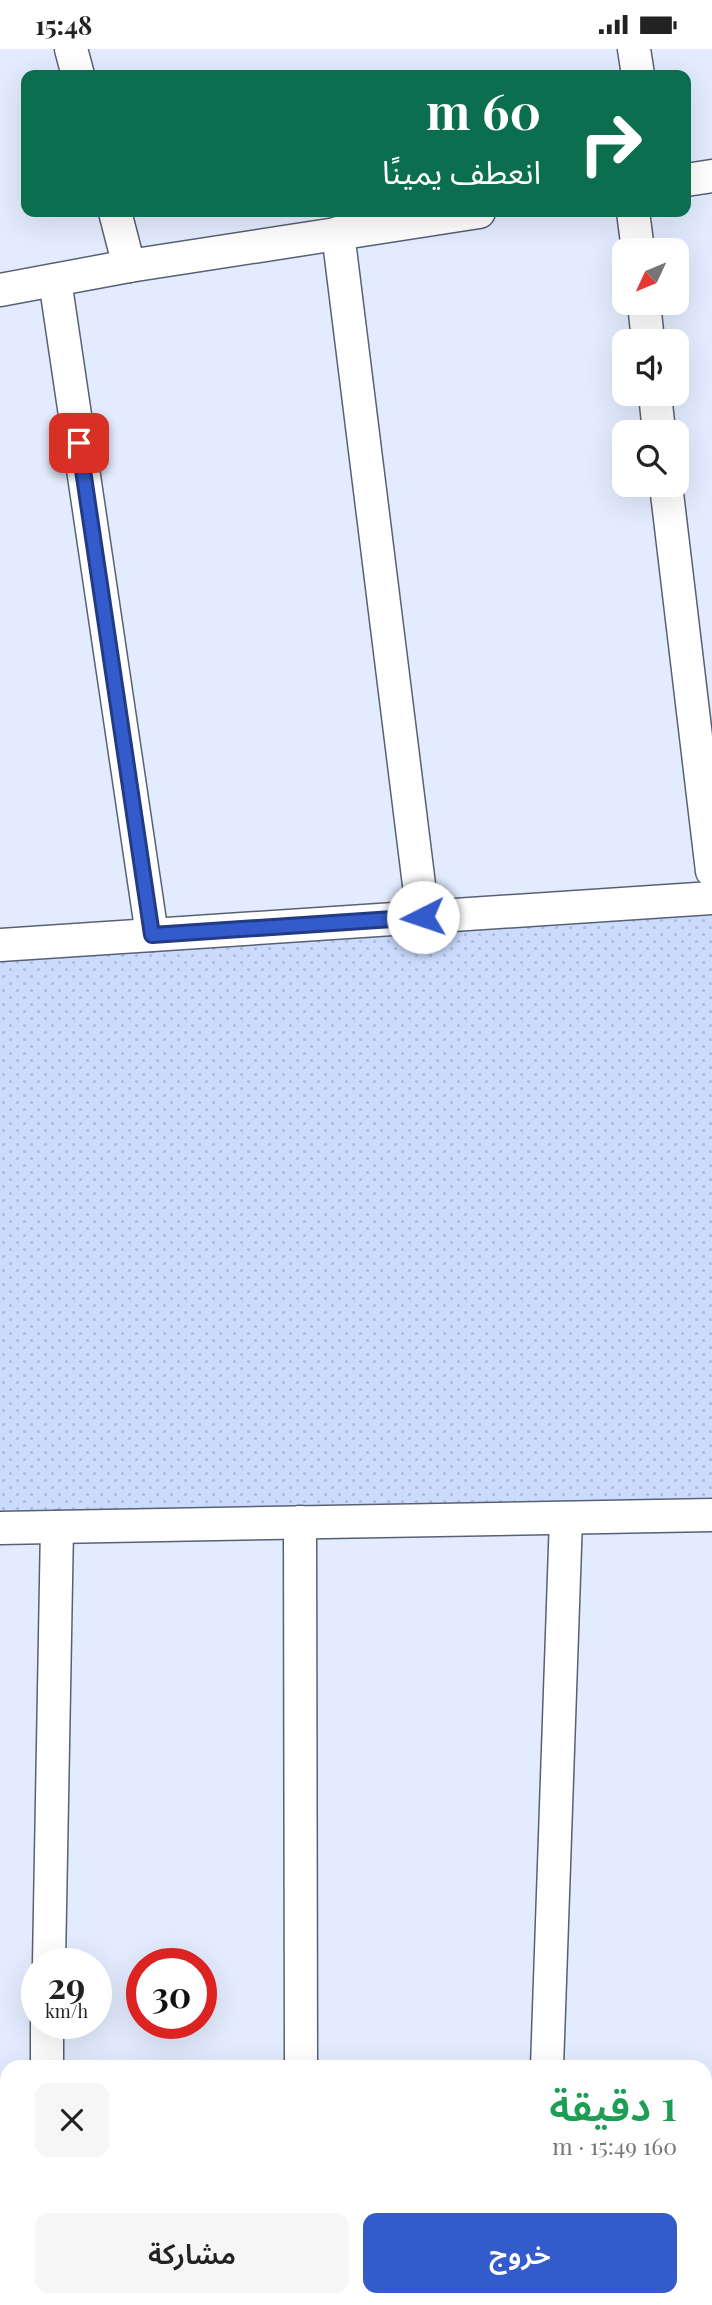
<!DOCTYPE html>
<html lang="ar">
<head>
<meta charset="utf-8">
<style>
	:root { --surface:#fff; --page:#f6f6f6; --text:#222; --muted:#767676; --accent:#345bcb }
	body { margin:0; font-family:"Playfair Display","Noto Sans Arabic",serif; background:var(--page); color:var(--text); direction:rtl; height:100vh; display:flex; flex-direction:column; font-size:26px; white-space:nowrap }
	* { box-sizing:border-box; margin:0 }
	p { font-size:23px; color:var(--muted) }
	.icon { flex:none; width:38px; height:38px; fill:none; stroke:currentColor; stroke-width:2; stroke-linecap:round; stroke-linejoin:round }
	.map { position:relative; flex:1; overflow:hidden; direction:ltr }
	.side { position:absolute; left:0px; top:2011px; width:712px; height:247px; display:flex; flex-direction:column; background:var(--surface); border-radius:21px 21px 0 0; box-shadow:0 7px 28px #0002; direction:rtl }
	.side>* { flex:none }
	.hud { position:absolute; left:21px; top:21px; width:670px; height:147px; border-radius:14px; box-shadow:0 7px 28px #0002; direction:rtl; background:#0b6e4f; color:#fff; overflow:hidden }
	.needle { width:46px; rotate:226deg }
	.controls { position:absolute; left:612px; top:189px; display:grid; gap:14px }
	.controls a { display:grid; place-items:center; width:77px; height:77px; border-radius:14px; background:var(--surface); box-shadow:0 7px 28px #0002; font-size:35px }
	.speed { position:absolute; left:21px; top:1899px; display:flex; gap:14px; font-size:35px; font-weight:700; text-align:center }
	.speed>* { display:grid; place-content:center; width:91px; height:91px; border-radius:50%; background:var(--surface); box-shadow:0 7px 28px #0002; line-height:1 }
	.speed small { font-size:18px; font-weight:400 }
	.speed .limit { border:10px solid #d22; background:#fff; color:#111 }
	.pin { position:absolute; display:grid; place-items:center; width:60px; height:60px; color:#fff; margin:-30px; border-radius:14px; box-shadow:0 4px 10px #0006 }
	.me { position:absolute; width:77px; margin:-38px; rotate:266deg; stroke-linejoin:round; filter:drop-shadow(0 0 5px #0008) }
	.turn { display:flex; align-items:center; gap:24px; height:147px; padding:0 35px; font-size:32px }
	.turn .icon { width:91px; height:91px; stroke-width:2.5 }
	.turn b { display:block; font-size:49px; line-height:60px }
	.round { display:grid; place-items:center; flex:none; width:74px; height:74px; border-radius:14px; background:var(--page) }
	.summary { display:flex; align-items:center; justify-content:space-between; height:119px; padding:0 35px }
	h1 { font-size:42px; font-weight:600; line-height:52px; color:#1e9e55 }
	.button { display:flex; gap:14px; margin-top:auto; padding:14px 35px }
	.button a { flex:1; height:80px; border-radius:14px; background:var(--accent); color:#fff; font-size:28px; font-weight:600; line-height:80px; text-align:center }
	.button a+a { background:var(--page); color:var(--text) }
	.status { display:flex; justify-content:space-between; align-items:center; height:49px; padding:0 35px; background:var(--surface); direction:ltr }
	.status svg { height:19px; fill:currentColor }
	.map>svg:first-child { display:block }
</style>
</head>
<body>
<div class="status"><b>15:48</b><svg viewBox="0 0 49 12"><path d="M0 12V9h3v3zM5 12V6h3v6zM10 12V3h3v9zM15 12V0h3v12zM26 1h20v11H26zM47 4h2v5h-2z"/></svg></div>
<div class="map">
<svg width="712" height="2256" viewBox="0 0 712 2256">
	<defs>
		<pattern id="grass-dots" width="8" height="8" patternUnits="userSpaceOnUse" patternTransform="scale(1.75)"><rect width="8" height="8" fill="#cbdbfe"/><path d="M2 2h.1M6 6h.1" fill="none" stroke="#aebcda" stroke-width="1.8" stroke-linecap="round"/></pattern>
	</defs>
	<rect width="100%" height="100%" fill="#e3ecfe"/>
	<!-- grass -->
	<polygon fill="url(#grass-dots)" points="712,852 712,1448 0,1470 0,905"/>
	<!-- building -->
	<g fill="#a4bef8">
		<polygon points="23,2250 34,2250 33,2256 22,2256"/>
		<rect x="37" y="2250" width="41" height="6"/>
		<polygon points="80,2250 93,2250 92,2256 80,2256"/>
		<polygon points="96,2250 129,2253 129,2256 96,2256"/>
		<polygon points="151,2250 181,2250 181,2256 151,2252"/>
	</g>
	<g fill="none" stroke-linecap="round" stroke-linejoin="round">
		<!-- minor casing -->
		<g stroke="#586174" stroke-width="35">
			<g id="minor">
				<polyline points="71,0 78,26"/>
				<polyline points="634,0 638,26"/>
				<polyline points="686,131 712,127"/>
				<polyline points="115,163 129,217"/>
				<polyline points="633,163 638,201"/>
				<polyline points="338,184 423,868"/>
				<polyline points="55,231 152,886"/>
				<polyline points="0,241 129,217 479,163"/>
				<polyline points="644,254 648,292"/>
				<polyline points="655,345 659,383"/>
				<polyline points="666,436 712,822"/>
				<polyline points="0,896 712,849"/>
				<polyline points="300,1473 301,2018"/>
				<polyline points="0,1479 712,1466"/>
				<polyline points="49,1914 57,1478"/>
				<polyline points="47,2018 47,1974"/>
				<polyline points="547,2018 566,1469"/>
				<polyline points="0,2060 7,2060"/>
				<polyline points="705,2092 712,2092"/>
				<polyline points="311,2250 311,2256"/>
				<polyline points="634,2256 635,2250"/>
			</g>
		</g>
		<!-- minor -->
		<use href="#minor" stroke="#fff" stroke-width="32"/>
	</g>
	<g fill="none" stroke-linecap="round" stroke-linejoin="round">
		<!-- route casing -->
		<g stroke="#223b84" stroke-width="18">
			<polyline id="route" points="79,394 152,886 423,868"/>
		</g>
		<!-- route -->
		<use href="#route" stroke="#345bcb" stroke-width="12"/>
	</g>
</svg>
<div class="controls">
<a><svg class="needle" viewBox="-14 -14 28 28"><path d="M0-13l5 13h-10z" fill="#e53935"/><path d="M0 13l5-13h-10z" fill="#767676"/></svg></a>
<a><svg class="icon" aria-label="sound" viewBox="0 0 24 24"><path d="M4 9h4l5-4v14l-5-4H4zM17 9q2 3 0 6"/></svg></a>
<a><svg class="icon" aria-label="search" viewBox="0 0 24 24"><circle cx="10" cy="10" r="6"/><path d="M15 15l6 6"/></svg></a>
</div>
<div class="speed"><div>29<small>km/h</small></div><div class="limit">30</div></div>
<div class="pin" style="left:79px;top:394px;background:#d93025"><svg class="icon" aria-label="arrive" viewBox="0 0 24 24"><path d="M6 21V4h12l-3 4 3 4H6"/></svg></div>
<svg class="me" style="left:423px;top:868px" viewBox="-20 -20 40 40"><circle r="19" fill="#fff"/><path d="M0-13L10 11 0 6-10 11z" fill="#345bcb"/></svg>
<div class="hud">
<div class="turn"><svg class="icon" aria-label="right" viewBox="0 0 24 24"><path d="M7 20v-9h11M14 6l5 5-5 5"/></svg><div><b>60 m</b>انعطف يمينًا</div></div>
</div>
<section class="side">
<div class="summary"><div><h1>1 دقيقة</h1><p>160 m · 15:49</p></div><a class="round"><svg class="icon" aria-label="close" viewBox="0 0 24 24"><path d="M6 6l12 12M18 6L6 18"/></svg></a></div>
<div class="button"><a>خروج</a><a>مشاركة</a></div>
</section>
</div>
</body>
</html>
